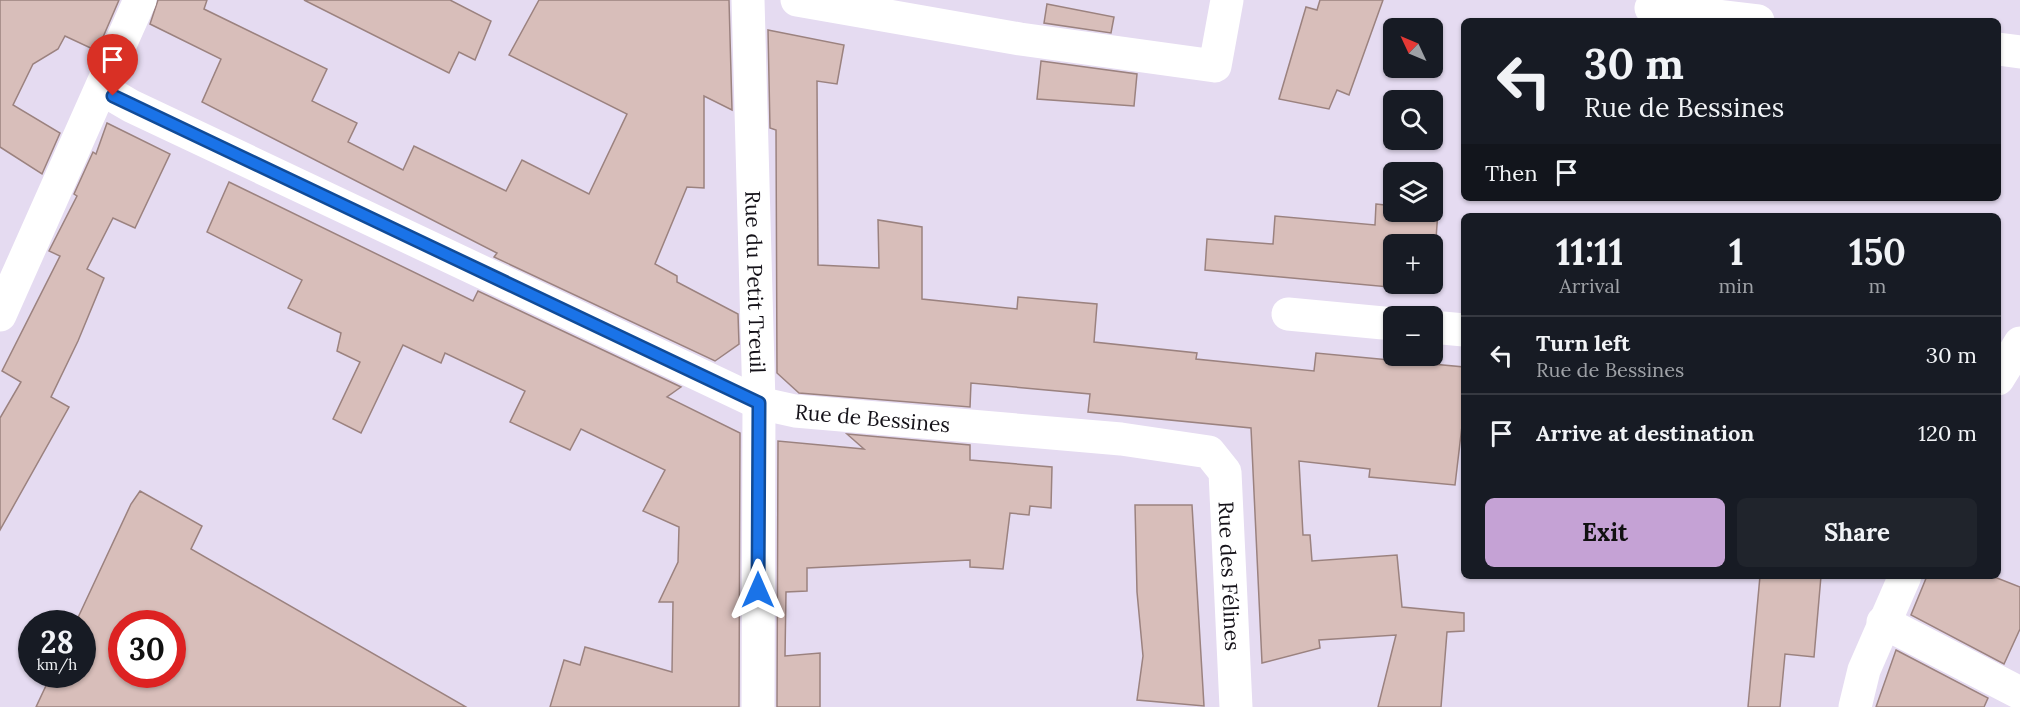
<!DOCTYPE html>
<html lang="en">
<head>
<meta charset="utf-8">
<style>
	:root { --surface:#171b24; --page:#20242c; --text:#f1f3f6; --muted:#9ea1a6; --line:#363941; --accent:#c5a2d5 }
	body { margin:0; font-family:Lora,serif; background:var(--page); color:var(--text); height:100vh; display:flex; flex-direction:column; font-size:22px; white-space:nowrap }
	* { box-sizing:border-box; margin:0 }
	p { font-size:20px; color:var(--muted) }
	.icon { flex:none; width:33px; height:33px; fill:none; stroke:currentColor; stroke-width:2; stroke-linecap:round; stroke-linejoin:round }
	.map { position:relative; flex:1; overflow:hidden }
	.side { position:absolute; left:1461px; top:213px; width:540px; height:366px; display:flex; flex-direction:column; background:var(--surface); border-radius:9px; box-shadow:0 2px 4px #0004 }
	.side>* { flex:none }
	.guide { position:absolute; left:1461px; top:18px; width:540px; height:183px; border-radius:9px; box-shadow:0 2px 4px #0004; background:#171b24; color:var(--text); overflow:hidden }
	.needle { width:39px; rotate:314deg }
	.fabs { position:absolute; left:1383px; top:18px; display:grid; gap:12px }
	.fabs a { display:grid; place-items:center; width:60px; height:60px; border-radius:9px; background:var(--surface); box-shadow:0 2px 4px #0004; font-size:30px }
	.speed { position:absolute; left:18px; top:610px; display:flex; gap:12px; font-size:30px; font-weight:700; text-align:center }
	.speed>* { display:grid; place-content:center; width:78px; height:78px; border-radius:50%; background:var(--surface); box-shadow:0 2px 4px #0004; line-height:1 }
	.speed small { font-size:15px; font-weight:400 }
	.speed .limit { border:9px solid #d22; background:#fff; color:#111 }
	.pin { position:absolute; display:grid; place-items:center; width:51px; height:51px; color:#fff; margin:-62px -26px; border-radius:50% 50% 50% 0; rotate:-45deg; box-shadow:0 0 6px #0007 }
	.pin .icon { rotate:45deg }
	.me { position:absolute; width:66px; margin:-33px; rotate:0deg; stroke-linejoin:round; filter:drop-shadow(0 0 4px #0008) }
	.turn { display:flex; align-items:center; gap:21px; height:126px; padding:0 24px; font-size:27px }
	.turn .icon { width:78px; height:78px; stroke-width:2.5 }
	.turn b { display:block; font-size:42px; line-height:51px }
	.then { display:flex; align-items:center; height:57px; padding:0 24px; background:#0003; gap:12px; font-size:22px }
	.eta { display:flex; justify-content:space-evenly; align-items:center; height:102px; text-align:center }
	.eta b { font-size:36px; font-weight:700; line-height:42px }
	.button { display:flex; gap:12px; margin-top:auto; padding:12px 24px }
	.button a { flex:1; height:69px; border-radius:9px; background:var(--accent); color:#111; font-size:24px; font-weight:700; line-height:69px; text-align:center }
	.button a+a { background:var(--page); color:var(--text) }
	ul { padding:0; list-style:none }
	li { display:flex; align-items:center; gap:18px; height:78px; padding:0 24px; border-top:2px solid var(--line) }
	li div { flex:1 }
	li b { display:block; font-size:22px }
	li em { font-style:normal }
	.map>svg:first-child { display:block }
</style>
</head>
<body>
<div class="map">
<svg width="2020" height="707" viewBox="0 0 2020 707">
	<rect width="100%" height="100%" fill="#e5dbf1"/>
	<!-- building -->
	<g fill="#d8beba" stroke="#9b827f" stroke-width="1.5" fill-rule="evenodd">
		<polygon points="0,0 119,0 97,51 65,36 58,49 33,64 13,105 60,133 42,174 0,147"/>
		<polygon points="158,0 207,0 204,9 327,69 312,101 357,123 348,142 403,170 414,146 506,191 522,160 589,194 627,114 509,55 539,0 729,0 732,110 704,96 704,188 687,187 655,264 677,276 677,282 738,314 739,344 715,361 494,257 497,253 202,102 221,59 150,24"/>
		<polygon points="304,0 450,0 491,21 475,60 459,52 449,73"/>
		<polygon points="1320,0 1383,0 1349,95 1337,90 1329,109 1279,99 1306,7 1317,10"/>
		<polygon points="1047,4 1114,17 1111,33 1044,23"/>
		<polygon points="768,30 844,45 837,84 817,81 818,265 879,268 878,220 922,227 922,299 1017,309 1018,297 1097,304 1094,342 1197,353 1196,359 1314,371 1316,353 1464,367 1464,409 1455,485 1369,477 1370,469 1299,461 1303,535 1310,535 1312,561 1397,555 1402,607 1464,613 1464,631 1447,632 1441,707 1378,707 1396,635 1319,640 1320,648 1262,663 1251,428 1088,412 1090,394 971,383 970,407 799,393 777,373 776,130 770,128"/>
		<polygon points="1041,61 1137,74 1134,106 1037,99"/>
		<polygon points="107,123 170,154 135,228 113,218 87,269 104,278 78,341 51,397 69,407 0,530 0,418 21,382 2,371 60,256 49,251 77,196 74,194 93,152 96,154"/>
		<polygon points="229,182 473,301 478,291 681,387 667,397 740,433 739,707 550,707 564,660 580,665 585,647 672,672 673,602 659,602 678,562 679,527 643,511 665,470 581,429 570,450 510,422 525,391 445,353 441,363 403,345 361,433 333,419 360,362 337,351 341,333 288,308 302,280 207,232"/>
		<polygon points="1376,204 1394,206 1394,212 1438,211 1434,267 1432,244 1394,244 1394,284 1423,284 1422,290 1205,270 1207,239 1273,244 1275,216 1375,225"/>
		<polygon points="847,434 970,445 970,460 1052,467 1051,508 1030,506 1029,515 1010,513 1003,569 970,567 970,560 807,568 807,591 786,592 785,656 820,653 820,707 777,707 778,441 864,449"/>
		<path d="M140,491L202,526L191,549L466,707H36L51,675H82V624H75L131,504ZM122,624H172V675H122Z"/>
		<polygon points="1135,505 1192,505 1204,706 1137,700 1143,656 1137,592"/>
		<polygon points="1760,576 1821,576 1814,657 1785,654 1780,707 1748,707"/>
		<polygon points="1927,576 1992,576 2020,587 2020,629 2004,664 1911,615"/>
		<polygon points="1896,650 1988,698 1984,707 1876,707"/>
	</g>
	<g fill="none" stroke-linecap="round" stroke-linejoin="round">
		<!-- minor -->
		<g stroke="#fff" stroke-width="33">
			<path id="s1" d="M748,0L759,403L758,707"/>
			<polyline points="797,0 1020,39 1215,66 1227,0"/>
			<polyline points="1651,8 1758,21"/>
			<polyline points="1998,49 2020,52"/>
			<path id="s2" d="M102,89L131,106L759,403L795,411L1121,439L1209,452L1225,472L1236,707"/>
			<polyline points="1288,314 1394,324"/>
			<polyline points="0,315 140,0"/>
			<polyline points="1432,327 1464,330"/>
			<polyline points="1998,379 2020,343"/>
			<polyline points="1883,622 2020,693"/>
			<polyline points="1855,707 1864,670 1905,576"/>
		</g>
	</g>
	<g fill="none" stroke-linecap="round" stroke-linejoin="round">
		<!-- route casing -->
		<g stroke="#114b97" stroke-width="15">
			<polyline id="route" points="113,96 759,403 758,590"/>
		</g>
		<!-- route -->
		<use href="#route" stroke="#1a73e8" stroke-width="10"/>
	</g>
	<g text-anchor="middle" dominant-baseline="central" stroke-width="4.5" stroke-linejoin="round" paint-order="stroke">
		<!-- street labels -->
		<g font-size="21" fill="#151219" stroke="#fff">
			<text stroke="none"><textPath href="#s1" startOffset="282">Rue du Petit Treuil</textPath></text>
			<text stroke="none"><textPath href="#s2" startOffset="843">Rue de Bessines</textPath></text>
			<text stroke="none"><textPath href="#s2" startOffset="1311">Rue des Félines</textPath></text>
		</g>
	</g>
</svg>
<div class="fabs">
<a><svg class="needle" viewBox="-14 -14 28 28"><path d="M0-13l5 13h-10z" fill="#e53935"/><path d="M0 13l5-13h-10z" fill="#9ea1a6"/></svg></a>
<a><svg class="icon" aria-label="search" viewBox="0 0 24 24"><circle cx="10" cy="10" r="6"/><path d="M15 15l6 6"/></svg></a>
<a><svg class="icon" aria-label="layers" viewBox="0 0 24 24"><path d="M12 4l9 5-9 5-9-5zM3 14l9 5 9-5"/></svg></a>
<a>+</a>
<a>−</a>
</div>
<div class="speed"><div>28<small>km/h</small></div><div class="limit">30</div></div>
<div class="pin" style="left:113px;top:96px;background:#d93025"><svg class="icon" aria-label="arrive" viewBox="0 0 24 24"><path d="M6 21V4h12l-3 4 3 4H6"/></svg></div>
<svg class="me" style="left:758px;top:590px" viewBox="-20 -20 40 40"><path d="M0-17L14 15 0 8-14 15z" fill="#1a73e8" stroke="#fff" stroke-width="4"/></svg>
<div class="guide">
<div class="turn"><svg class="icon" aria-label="left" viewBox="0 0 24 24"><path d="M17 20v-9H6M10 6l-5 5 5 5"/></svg><div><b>30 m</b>Rue de Bessines</div></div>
<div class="then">Then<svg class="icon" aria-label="arrive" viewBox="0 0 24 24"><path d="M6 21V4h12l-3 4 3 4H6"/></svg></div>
</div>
<section class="side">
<div class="eta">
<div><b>11:11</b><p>Arrival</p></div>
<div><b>1</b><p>min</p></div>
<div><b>150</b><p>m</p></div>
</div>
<ul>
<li><svg class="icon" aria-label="left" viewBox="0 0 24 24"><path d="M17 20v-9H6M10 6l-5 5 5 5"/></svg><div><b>Turn left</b><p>Rue de Bessines</p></div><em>30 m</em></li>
<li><svg class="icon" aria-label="arrive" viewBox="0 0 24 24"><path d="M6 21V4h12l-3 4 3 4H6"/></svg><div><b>Arrive at destination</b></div><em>120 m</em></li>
</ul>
<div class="button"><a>Exit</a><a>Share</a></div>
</section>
</div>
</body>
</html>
